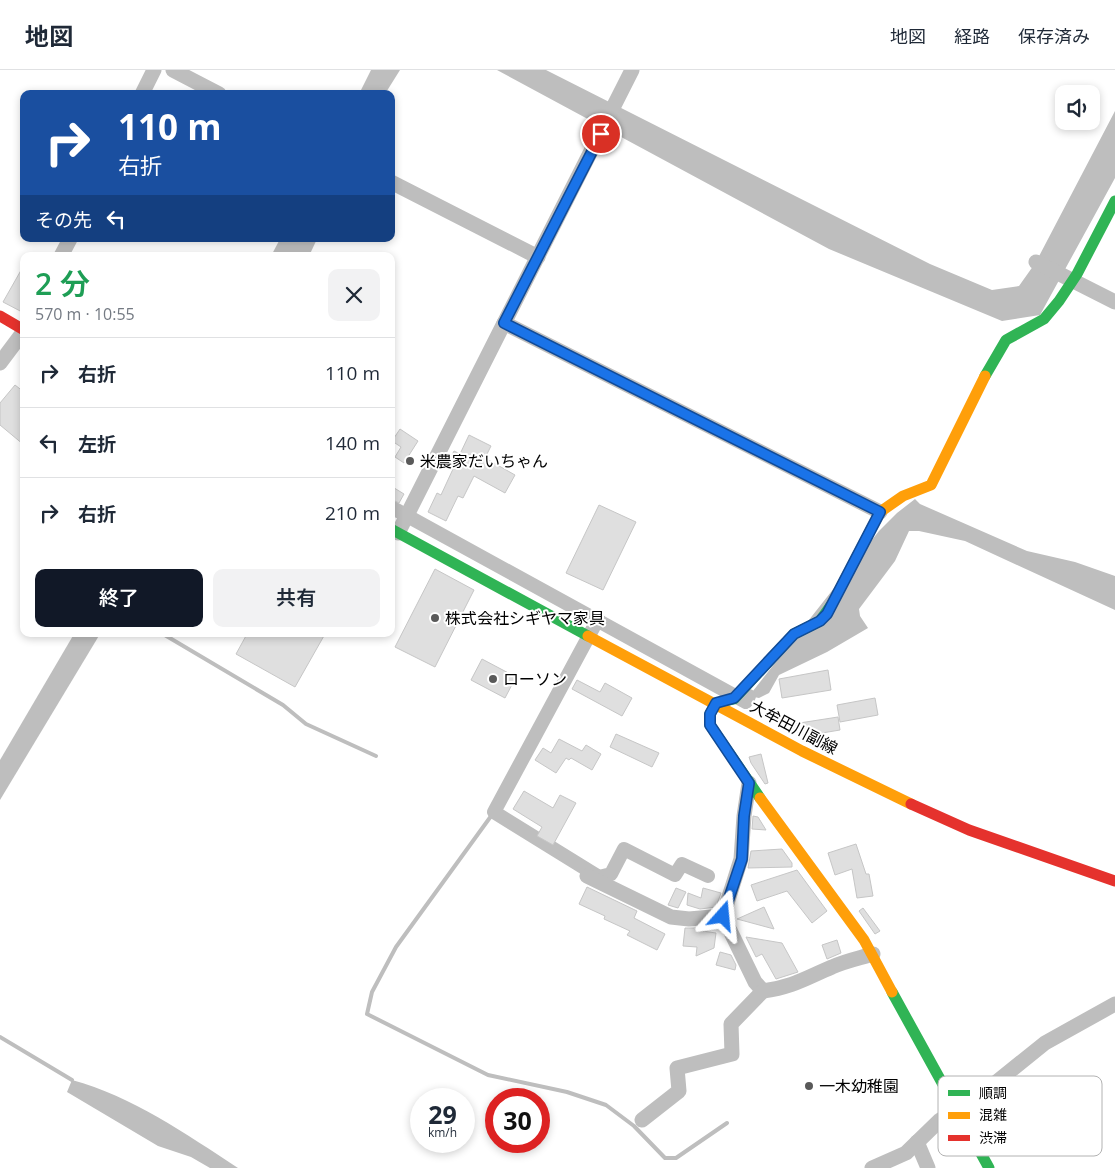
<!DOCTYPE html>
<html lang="ja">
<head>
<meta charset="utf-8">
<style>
	:root { --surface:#fff; --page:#f2f2f3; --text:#1f2937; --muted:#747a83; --line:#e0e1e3; --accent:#111827 }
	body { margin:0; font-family:"Open Sans","Noto Sans JP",sans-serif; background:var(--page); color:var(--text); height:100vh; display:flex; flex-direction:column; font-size:19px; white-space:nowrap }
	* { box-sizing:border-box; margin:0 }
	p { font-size:16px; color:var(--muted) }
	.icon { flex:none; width:28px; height:28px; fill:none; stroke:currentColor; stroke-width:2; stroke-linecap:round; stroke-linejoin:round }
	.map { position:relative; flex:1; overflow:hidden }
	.side { position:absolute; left:20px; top:182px; width:375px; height:385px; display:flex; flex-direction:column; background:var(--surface); border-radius:10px; box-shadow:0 2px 8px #0003 }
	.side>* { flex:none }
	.top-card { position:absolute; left:20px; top:20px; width:375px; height:152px; border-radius:10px; box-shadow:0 2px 8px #0003; background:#1a4fa0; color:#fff; overflow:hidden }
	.fabs { position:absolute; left:1055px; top:15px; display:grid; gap:10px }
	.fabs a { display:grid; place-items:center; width:45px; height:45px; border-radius:10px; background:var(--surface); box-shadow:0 2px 8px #0003; font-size:25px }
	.speed { position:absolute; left:410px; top:1018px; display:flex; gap:10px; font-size:25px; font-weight:700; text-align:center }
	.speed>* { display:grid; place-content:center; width:65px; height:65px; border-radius:50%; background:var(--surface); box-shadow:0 2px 8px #0003; line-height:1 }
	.speed small { font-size:12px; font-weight:400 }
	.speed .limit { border:8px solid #d22; background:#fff; color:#111 }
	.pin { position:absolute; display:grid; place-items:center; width:42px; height:42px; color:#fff; margin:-21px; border:2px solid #fff; border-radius:50%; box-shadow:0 1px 5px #0007 }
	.me { position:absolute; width:55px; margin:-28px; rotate:18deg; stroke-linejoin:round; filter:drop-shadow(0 0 4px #0008) }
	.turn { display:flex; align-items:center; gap:18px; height:105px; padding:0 15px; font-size:22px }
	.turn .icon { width:65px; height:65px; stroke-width:2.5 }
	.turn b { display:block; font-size:35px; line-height:42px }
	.then { display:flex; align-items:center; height:48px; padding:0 15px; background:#0003; gap:10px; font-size:19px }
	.round { display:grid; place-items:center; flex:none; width:52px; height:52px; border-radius:10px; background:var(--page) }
	.summary { display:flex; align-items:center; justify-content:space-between; height:85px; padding:0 15px }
	h1 { font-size:30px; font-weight:600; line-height:38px; color:#1e9e55 }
	.primary-button { display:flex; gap:10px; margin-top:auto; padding:10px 15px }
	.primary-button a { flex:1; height:58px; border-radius:10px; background:var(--accent); color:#fff; font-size:20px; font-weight:600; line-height:58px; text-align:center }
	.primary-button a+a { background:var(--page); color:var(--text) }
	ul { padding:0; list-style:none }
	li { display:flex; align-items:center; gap:15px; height:70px; padding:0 15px; border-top:1px solid var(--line) }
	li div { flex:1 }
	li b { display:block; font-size:19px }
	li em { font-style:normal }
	header { display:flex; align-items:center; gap:30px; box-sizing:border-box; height:70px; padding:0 25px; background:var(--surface); border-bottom:1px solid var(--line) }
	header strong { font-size:24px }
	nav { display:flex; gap:28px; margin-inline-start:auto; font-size:18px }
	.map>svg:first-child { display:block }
</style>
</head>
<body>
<header>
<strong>地図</strong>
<nav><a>地図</a><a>経路</a><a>保存済み</a></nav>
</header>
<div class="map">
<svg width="1115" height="1098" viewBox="0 0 1115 1098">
	<rect width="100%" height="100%" fill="#fff"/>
	<!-- water -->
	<g fill="#bebebe">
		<polygon points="371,0 400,0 385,24 359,24"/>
		<polygon points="497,0 546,0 930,194 992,220 1019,216 1036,192 1115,41 1115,108 1040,245 1002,251 829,179"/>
		<polygon points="280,169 317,169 309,186 271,186"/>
		<polygon points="915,429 920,434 1027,481 1075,492 1115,506 1115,540 965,471 919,461 909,461 895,491 859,539 860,546 868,558 827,582 779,605 769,623 759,628 749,626 879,461 897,443"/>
		<polygon points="74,564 100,564 0,730 0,690"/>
		<path d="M72,1010C132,1026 186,1064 238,1098H210L191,1087L158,1076L67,1022Z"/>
	</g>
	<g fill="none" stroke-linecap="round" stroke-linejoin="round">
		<!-- stream -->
		<g stroke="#bebebe" stroke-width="4">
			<polyline points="163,564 283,635 306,654 376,686"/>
			<polyline points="494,742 396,877 372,922 367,944 488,1005 567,1022 606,1035 634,1056 665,1088 676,1088 727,1053"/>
			<polyline points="0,967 72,1010"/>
		</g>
		<!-- canal -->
		<g stroke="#bebebe" stroke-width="14">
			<polyline points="391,437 746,632 749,626"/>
			<polyline points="598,549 494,742 599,807 611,804 624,779 675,805 682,794 708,806"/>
		</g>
	</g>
	<!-- building -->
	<g fill="#dfdfdf" stroke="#c6c6c6">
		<polygon points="24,195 24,243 3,232"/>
		<polygon points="15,315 24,322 24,375 0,355 0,333"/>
		<polygon points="400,359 418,371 404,393 395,387 401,377 392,371"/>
		<polygon points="469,365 491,376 485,388 515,405 505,423 474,406 463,428 458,426 446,451 428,442 437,423 441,425 453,399 446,396 454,381 460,384"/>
		<polygon points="391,416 404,424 399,433 391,429"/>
		<polygon points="599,435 636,452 603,520 566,503"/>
		<polygon points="435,499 474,520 435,597 395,577"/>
		<polygon points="247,564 325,564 295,617 236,584"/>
		<polygon points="482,589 516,607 505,628 471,610"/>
		<polygon points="828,600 831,620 782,628 779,609"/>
		<polygon points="577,610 600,622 605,613 632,628 622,646 572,619"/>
		<polygon points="875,628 878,645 840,652 837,635"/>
		<polygon points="838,647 840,660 804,666 794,660 793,654"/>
		<polygon points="616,664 659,683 652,697 610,677"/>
		<polygon points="559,669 582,681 586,675 601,684 592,700 571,688 569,690 566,688 556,703 535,690 543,678 551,683"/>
		<polygon points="761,684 768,713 765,714 751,693 749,687"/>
		<polygon points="524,721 553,738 560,725 576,733 553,775 537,766 542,757 513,739"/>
		<polygon points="753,746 758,747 766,760 752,759"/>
		<polygon points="856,774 866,804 869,804 873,826 857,828 852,799 835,805 828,783"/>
		<polygon points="782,779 792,793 792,797 748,798 751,781"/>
		<polygon points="797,800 827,841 812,853 787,821 757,831 751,815"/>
		<polygon points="587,817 637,841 634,848 665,864 657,880 627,865 630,861 604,849 605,846 579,834"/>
		<polygon points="676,818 686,822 678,838 668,835"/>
		<polygon points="703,818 721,823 716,837 700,839 687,835 688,823 701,828"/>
		<polygon points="764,837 774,859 737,849"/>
		<polygon points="863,838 880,861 875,864 859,841"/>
		<polygon points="685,858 696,858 695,860 716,863 714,878 696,886 697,877 683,876"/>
		<polygon points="746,867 782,873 798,902 776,909 762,884 756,887"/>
		<polygon points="837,870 841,883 827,889 822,875"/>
		<polygon points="720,882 731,885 736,895 735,900 716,895"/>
	</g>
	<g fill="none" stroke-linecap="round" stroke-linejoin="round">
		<!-- street -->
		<g stroke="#bebebe" stroke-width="15">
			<polyline points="173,0 219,24"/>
			<polyline points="142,24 154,0"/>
			<polyline points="391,112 538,187"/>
			<polyline points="61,186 70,169"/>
			<polyline points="1036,192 1115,232"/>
			<polyline points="504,253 880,442"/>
			<polyline points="0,293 24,261"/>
			<polyline points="398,463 632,0"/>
			<path d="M749,713L744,746L741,789L723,846L755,912L763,921C793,917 806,908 832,897C845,891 860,888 873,884"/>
			<polyline points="587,806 671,847 689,849 723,846"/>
			<polyline points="642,1050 679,1021 677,998 732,984 731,954 763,921"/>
			<polyline points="917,1072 928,1098"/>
			<polyline points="872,1098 906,1083 940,1050 984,1022 1045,973 1115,934"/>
		</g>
		<!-- fast -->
		<g stroke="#30b455" stroke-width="11">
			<polyline points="985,306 1006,270 1044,249 1059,231 1077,204 1115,131"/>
			<polyline points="391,459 588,566"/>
			<polyline points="760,728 710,655 710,644 716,633 734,629 794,564 820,551 832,534"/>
			<polyline points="892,922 989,1098"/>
		</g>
		<!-- slow -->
		<g stroke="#ff9f0a" stroke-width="11">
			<polyline points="832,534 880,442 903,426 931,415 985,306"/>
			<polyline points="588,566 802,681 911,734"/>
			<polyline points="760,728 864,870 892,922"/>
		</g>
		<!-- jam -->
		<g stroke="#e5322d" stroke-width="11">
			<polyline points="0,246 24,260"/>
			<polyline points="911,734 969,760 1115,811"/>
		</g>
	</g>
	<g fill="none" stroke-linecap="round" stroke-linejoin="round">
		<!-- route casing -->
		<g stroke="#114b97" stroke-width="12">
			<polyline id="route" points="601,64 504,253 880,442 827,544 820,551 794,564 734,628 716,633 710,644 710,655 749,713 744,746 742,789 723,846"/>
		</g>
		<!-- route -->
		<use href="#route" stroke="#1a73e8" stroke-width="9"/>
	</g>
	<!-- markers -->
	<g fill="#595959" stroke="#fff" stroke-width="2">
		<circle cx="410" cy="391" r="5"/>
		<circle cx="435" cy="548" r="5"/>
		<circle cx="493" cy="609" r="5"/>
		<circle cx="809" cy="1016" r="5"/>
	</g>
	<g text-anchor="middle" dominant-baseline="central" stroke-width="4" stroke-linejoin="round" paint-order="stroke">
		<!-- poi labels -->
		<g font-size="16" fill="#000" stroke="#fff" text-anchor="start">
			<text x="420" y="391">米農家だいちゃん</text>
			<text x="445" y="548">株式会社シギヤマ家具</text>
			<text x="503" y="609">ローソン</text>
			<text x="819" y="1016">一木幼稚園</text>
		</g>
		<!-- street labels -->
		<g font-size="16" fill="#000" stroke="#fff">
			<text transform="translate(794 657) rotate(28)">大牟田川副線</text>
		</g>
	</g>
	<!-- legend -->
	<rect x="938" y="1006" width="164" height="80" rx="8" fill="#fff" stroke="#b2b2b2" stroke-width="1"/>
	<rect x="948" y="1020" width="22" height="6" fill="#30b455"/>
	<rect x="948" y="1042" width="22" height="7" fill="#ff9f0a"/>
	<rect x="948" y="1065" width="22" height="6" fill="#e5322d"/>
	<g font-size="14" fill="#000">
		<text x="979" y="1028">順調</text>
		<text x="979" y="1050">混雑</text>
		<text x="979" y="1073">渋滞</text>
	</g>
</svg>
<div class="fabs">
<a><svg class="icon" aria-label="sound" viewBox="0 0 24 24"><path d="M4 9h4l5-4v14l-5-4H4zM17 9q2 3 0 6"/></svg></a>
</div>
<div class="speed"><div>29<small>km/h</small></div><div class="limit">30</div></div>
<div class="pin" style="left:601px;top:64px;background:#d93025"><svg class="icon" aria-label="arrive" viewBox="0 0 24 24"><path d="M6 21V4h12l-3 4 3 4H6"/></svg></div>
<svg class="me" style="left:723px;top:846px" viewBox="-20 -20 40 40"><path d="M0-17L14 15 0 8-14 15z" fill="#1a73e8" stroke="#fff" stroke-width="4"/></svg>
<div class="top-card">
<div class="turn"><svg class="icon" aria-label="right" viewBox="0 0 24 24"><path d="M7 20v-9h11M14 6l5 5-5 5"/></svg><div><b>110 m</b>右折</div></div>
<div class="then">その先<svg class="icon" aria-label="left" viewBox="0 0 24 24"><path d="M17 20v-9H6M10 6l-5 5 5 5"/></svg></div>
</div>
<section class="side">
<div class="summary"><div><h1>2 分</h1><p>570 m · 10:55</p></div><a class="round"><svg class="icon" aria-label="close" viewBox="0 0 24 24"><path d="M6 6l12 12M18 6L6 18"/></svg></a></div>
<ul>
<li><svg class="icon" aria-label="right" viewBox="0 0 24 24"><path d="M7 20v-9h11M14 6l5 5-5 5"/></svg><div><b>右折</b></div><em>110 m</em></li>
<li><svg class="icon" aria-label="left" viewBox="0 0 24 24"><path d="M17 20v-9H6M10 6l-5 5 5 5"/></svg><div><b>左折</b></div><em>140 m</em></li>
<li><svg class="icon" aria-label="right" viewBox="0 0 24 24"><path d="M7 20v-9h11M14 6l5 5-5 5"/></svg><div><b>右折</b></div><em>210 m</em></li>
</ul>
<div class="primary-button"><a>終了</a><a>共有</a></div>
</section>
</div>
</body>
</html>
